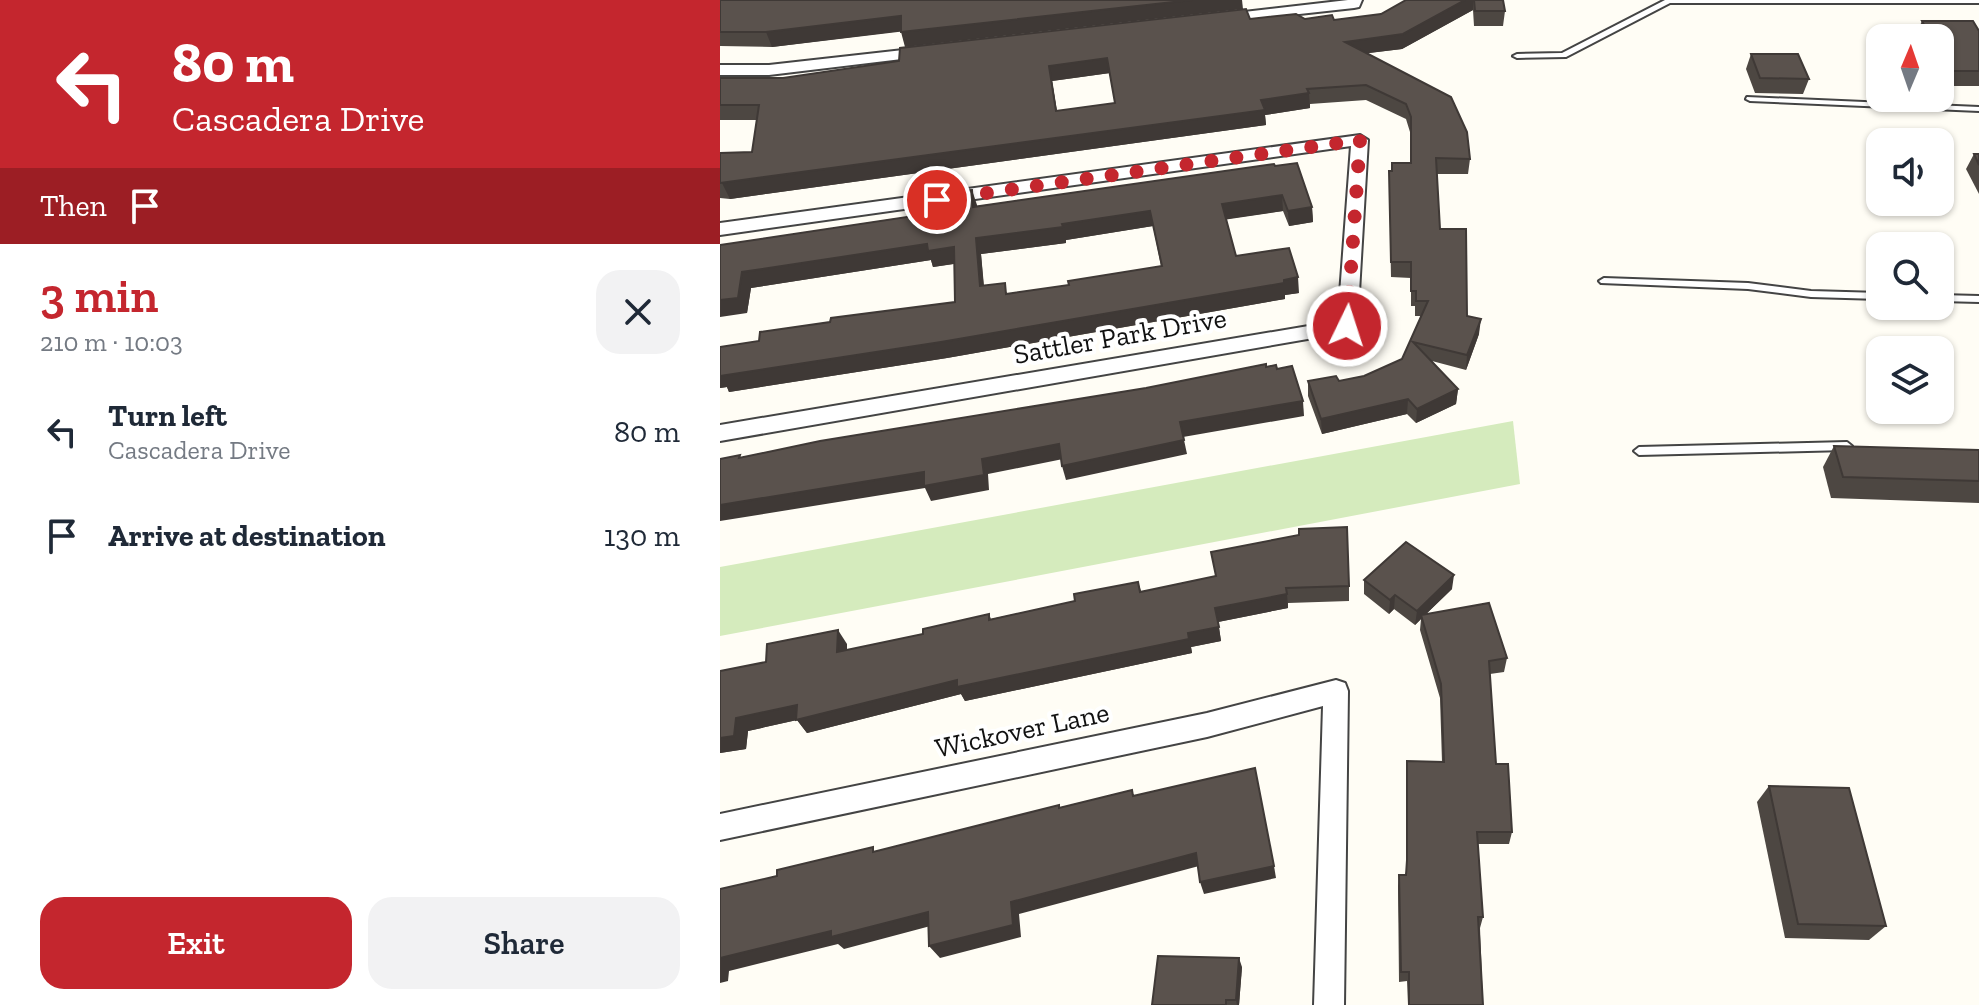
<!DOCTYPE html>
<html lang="en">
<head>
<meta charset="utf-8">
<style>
	:root { --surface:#fff; --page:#f2f2f3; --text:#1f2937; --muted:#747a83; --accent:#c4262e }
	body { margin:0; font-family:"Zilla Slab",serif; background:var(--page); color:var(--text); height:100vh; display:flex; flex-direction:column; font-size:30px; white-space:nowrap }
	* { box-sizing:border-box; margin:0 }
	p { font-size:26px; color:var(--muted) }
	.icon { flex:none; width:44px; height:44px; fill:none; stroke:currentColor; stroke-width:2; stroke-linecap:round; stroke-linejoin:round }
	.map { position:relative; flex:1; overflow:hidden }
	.drawer { display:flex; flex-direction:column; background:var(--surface); width:720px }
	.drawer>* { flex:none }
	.top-card { background:#c4262e; color:#fff; overflow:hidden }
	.needle { width:52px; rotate:2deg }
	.buttons { position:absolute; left:1146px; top:24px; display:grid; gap:16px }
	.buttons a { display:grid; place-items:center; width:88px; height:88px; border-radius:16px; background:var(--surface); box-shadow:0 2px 6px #0004; font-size:40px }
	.pin { position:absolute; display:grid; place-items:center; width:68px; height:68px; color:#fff; margin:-34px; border:4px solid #fff; border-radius:50%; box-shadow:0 2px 8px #0007 }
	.me { position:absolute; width:88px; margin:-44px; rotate:4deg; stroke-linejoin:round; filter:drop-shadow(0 0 6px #0008) }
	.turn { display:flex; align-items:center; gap:28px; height:168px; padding:0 40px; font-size:36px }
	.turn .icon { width:104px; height:104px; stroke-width:2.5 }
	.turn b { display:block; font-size:56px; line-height:68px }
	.then { display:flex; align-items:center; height:76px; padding:0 40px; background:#0003; gap:16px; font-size:30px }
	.round { display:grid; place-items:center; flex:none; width:84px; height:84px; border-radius:24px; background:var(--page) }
	.overview { display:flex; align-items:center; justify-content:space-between; height:136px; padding:0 40px }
	h1 { font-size:48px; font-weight:600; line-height:60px; color:var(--accent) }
	.cta { display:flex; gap:16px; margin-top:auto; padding:16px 40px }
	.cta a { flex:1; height:92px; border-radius:24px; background:var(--accent); color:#fff; font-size:32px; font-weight:600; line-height:92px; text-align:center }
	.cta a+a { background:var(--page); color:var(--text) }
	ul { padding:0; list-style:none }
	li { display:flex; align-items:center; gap:24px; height:104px; padding:0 40px }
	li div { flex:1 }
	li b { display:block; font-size:30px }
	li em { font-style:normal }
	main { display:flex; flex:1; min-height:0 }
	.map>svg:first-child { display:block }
</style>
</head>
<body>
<main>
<section class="drawer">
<div class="top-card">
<div class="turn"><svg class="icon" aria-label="left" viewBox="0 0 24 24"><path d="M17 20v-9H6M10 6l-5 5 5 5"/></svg><div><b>80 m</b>Cascadera Drive</div></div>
<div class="then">Then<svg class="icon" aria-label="arrive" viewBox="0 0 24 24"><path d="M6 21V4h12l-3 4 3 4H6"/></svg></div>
</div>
<div class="overview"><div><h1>3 min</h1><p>210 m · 10:03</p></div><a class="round"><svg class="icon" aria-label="close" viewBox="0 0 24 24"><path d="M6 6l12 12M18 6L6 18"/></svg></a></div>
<ul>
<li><svg class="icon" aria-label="left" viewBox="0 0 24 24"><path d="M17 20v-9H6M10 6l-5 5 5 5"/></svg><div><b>Turn left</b><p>Cascadera Drive</p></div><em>80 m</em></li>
<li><svg class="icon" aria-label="arrive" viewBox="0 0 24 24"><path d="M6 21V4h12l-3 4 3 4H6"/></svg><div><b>Arrive at destination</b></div><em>130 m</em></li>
</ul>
<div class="cta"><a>Exit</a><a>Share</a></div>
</section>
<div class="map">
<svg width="1259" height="1005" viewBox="0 0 1259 1005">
	<rect width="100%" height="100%" fill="#fffdf5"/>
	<!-- green -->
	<polygon fill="#d5ebbd" points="793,421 800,484 0,636 0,567"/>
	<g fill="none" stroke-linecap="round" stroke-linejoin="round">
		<!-- service casing -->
		<g stroke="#444" stroke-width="4">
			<g id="service">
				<polygon points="945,0 1259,0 1259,3 950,3 846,57 797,58 793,56 797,54 842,53"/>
				<polygon points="1027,97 1259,107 1259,111 1030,101 1026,99"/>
				<polygon points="884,278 1028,283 1091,291 1160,293 1160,299 1091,297 1028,289 881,283 879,281"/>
				<polygon points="1220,295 1259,296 1259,302 1220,301"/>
				<polygon points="1127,442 1132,446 1127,450 919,455 914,451 919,447"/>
			</g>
		</g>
		<!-- minor casing -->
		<g stroke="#444" stroke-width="4">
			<g id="minor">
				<polygon points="628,0 642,0 639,7 634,8 498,23 491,19 498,15"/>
				<polygon points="210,47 215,49 215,55 49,75 0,75 0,65 49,65"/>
				<polygon points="640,135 648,140 637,326 634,331 0,441 0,425 618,321 631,146 0,235 0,223"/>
				<polygon points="616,680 625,683 628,691 624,1005 594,1005 603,706 487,737 0,840 0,814 487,713"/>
			</g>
		</g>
		<!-- service -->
		<use href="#service" fill="#fff" fill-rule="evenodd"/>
		<!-- minor -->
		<use href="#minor" fill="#fff" fill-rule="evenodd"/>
	</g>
	<!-- wall -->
	<g fill="#4d4742" fill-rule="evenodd">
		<polygon points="0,0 181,31 52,47 0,46"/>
		<path d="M686,0H783L785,11L783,26H754L753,10L682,49L648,53L750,159L748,174H717L720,229L747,316L759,334L746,370L712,361L738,389L736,404L696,423L687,414L602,434L588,396V381H619L644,376L682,359L701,316H695V306H691V278L671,277L669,171L691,163L690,132L686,119L646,100L590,104V108L545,115L546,125L10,199L0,198V153L32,152L37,120H0V78H63L530,19L614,20L661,14ZM390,73L395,103L337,111L332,81Z"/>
		<polygon points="1202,21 1259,31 1259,86 1222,86 1220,82 1220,38 1197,38 1195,36"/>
		<polygon points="1031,54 1089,79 1083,94 1035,93 1026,69"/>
		<polygon points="1254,154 1259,154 1259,194 1246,169"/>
		<path d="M555,166L592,207L593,222L569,226L563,211L506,219L516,256L579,293L565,295V299L227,358L9,392L7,387L0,388V347L39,341L110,322L235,302L234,264L213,267L211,260L31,288L27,313L0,245L257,206ZM433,226L441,266L349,285L289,294L264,286L261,254L346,243V240Z"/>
		<polygon points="1114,446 1259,450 1259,503 1111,498 1103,467"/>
		<polygon points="644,580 732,589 706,614 787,658 784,672 770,674 776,764 792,832 789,844 758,844 763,917 760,928 763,1005 688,1005 687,981 679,982 678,886 679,875 685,875 686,872 686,774 687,761 722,762 720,698 700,630 701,619 695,625 674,609 669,614 644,594"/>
		<polygon points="418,582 421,591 629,586 629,601 568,603 568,608 498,622 501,641 471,647 472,653 245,701 241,694 87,733 77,720 28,731 26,749 0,753 0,671 46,662 127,644 127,650 203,634 269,614 271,619 355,601"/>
		<polygon points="1049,786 1166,926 1149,940 1065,938 1037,802"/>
		<polygon points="522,967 519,1005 432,1005"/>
	</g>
	<!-- shaded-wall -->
	<g fill="#3f3936">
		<polygon points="472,0 522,0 523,9 185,47 181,32"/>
		<polygon points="745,0 753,0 753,10 682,49 625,56 625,42"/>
		<polygon points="181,16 186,31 52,47 46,32"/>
		<polygon points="387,58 390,73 332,81 339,126 329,66"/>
		<polygon points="589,93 590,108 545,115 546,125 10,199 2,183"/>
		<polygon points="252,190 257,205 258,223 253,207"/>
		<polygon points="562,195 563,211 503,220 502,204"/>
		<polygon points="592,207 593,222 569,226 568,211"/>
		<polygon points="430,211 433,226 346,240 346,243 261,254 265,302 260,286 256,238"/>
		<polygon points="207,244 234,247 239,263 213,267 211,260 31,288 27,313 0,317 0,300 22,272"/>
		<polygon points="578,277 579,293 565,295 565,299 227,358 9,392 7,387 0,388 0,372"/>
		<polygon points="761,319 759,334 746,370 747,355"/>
		<polygon points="738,389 736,404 696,423 697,409"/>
		<polygon points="688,399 687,414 602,434 601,419"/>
		<polygon points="583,401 584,416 463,437 460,422"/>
		<polygon points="464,440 467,454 346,480 342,466"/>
		<polygon points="339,444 343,459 268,474 269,490 211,501 205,488 0,521 0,505 262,459"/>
		<polygon points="734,575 732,589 702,618 701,615 701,619 695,625 697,611"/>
		<polygon points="567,594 568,608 498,622 495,608"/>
		<polygon points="675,595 674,609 669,614 670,600"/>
		<polygon points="499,627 501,641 471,647 472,653 245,701 241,694 87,733 77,720 28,731 26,749 0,753 0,738 16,718 77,705 237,680"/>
		<polygon points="118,630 127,644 127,666 117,652"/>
		<polygon points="476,853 479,866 299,914 301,937 220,958 209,946 291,902"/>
		<polygon points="554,866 556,878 484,894 480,882"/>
		<polygon points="208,912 218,924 124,949 118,944 9,971 8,981 0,983 0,958 111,931"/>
		<polygon points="519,958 522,967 519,1005 517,1005 516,1000"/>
	</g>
	<!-- building -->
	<g fill="#5a524d" stroke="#3f3936" stroke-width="2" fill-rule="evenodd">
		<polygon points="0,0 472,0 181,32 181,16 46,32 0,32"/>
		<path d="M686,0H745L683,34L625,42L731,97L747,132L750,159L716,158L720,229H746L747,316L761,319L747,355L693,342L738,389L697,409L688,399L601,419L588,381L616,376L619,381L644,376L682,359L708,301H696V291H691V262H671L669,171H672V163H691V117L686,104L646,85L587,89L589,93L541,100L545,110L0,183V153L32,152L39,105H0V78H63L179,61L180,48L526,9L530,19L576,14L585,19L612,15L614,20L661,14ZM387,58L395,103L336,111L329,66Z"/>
		<polygon points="754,0 783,0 785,11 755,11"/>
		<polygon points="1202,21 1253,21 1259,31 1259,71 1229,71 1220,54 1220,38 1211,38"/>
		<polygon points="1031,54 1078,54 1089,79 1040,78"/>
		<polygon points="1254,154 1259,154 1259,165"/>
		<path d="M577,163L592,207L568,211L562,195L502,204L516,256L569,248L578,277L564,280V283L221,342L0,376V347L39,341L40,332L110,322L111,318L235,302L234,247L208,251L207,244L22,272L18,298L0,300V245L234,210L233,191L252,190L253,207L554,164L555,166ZM430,211L442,266L348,281L349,285L286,294L285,283L260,286L256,238L343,227L342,224Z"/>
		<polygon points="546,364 546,367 556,365 557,369 572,366 583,401 460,422 464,440 342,466 339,444 262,459 264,475 204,486 204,472 0,505 0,459 20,455 19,458 100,441 426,388"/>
		<polygon points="1114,446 1259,450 1259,481 1123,477"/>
		<polygon points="627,527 629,586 566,588 567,594 495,608 499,627 468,633 469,639 237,687 237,680 76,720 77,705 16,718 14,736 0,738 0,671 46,662 47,644 118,630 117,652 203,634 203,629 269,614 269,620 355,601 354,594 418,582 420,592 496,576 491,552 579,535 579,529"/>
		<polygon points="686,542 734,575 697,611 675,595 670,600 644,580"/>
		<polygon points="769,603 787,658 769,661 776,764 788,764 792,832 757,832 763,917 758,917 763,1005 689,1005 689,972 681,972 679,875 686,875 687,860 687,761 724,762 721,684 701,615"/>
		<polygon points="535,768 554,866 480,882 476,853 291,902 293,925 209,946 208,912 111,937 111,931 0,958 0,889 57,876 57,870 153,847 153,852 339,805 339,808 412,790 413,796"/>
		<polygon points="1049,786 1129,788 1166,926 1078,924"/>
		<polygon points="438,956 519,958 516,1000 506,1000 506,1005 432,1005"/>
	</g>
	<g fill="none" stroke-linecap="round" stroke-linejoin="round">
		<!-- route -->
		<polyline stroke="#c4262e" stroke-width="14" stroke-dasharray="0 25.2" points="217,200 640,140 627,326"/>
	</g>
	<g text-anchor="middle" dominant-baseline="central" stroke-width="8" stroke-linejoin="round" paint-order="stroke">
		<!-- street labels -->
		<g font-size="28" fill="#111" stroke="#fff">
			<text transform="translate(400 336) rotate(-10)">Sattler Park Drive</text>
			<text transform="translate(302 730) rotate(-12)">Wickover Lane</text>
		</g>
	</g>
</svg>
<div class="buttons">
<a><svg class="needle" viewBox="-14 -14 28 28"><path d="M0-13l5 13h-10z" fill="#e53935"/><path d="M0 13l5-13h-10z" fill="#747a83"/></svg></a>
<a><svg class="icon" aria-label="sound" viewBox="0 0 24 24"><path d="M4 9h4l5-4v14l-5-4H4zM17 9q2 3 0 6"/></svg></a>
<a><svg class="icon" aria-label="search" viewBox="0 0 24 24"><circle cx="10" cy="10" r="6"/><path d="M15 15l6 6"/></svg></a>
<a><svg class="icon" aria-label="layers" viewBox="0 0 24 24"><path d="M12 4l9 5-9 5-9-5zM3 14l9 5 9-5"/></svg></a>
</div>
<div class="pin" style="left:217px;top:200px;background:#d93025"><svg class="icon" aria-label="arrive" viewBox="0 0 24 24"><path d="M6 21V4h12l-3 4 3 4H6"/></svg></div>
<svg class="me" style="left:627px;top:326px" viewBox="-20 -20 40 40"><circle r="17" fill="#c4262e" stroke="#fff" stroke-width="3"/><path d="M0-11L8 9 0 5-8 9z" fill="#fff"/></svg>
</div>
</main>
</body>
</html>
